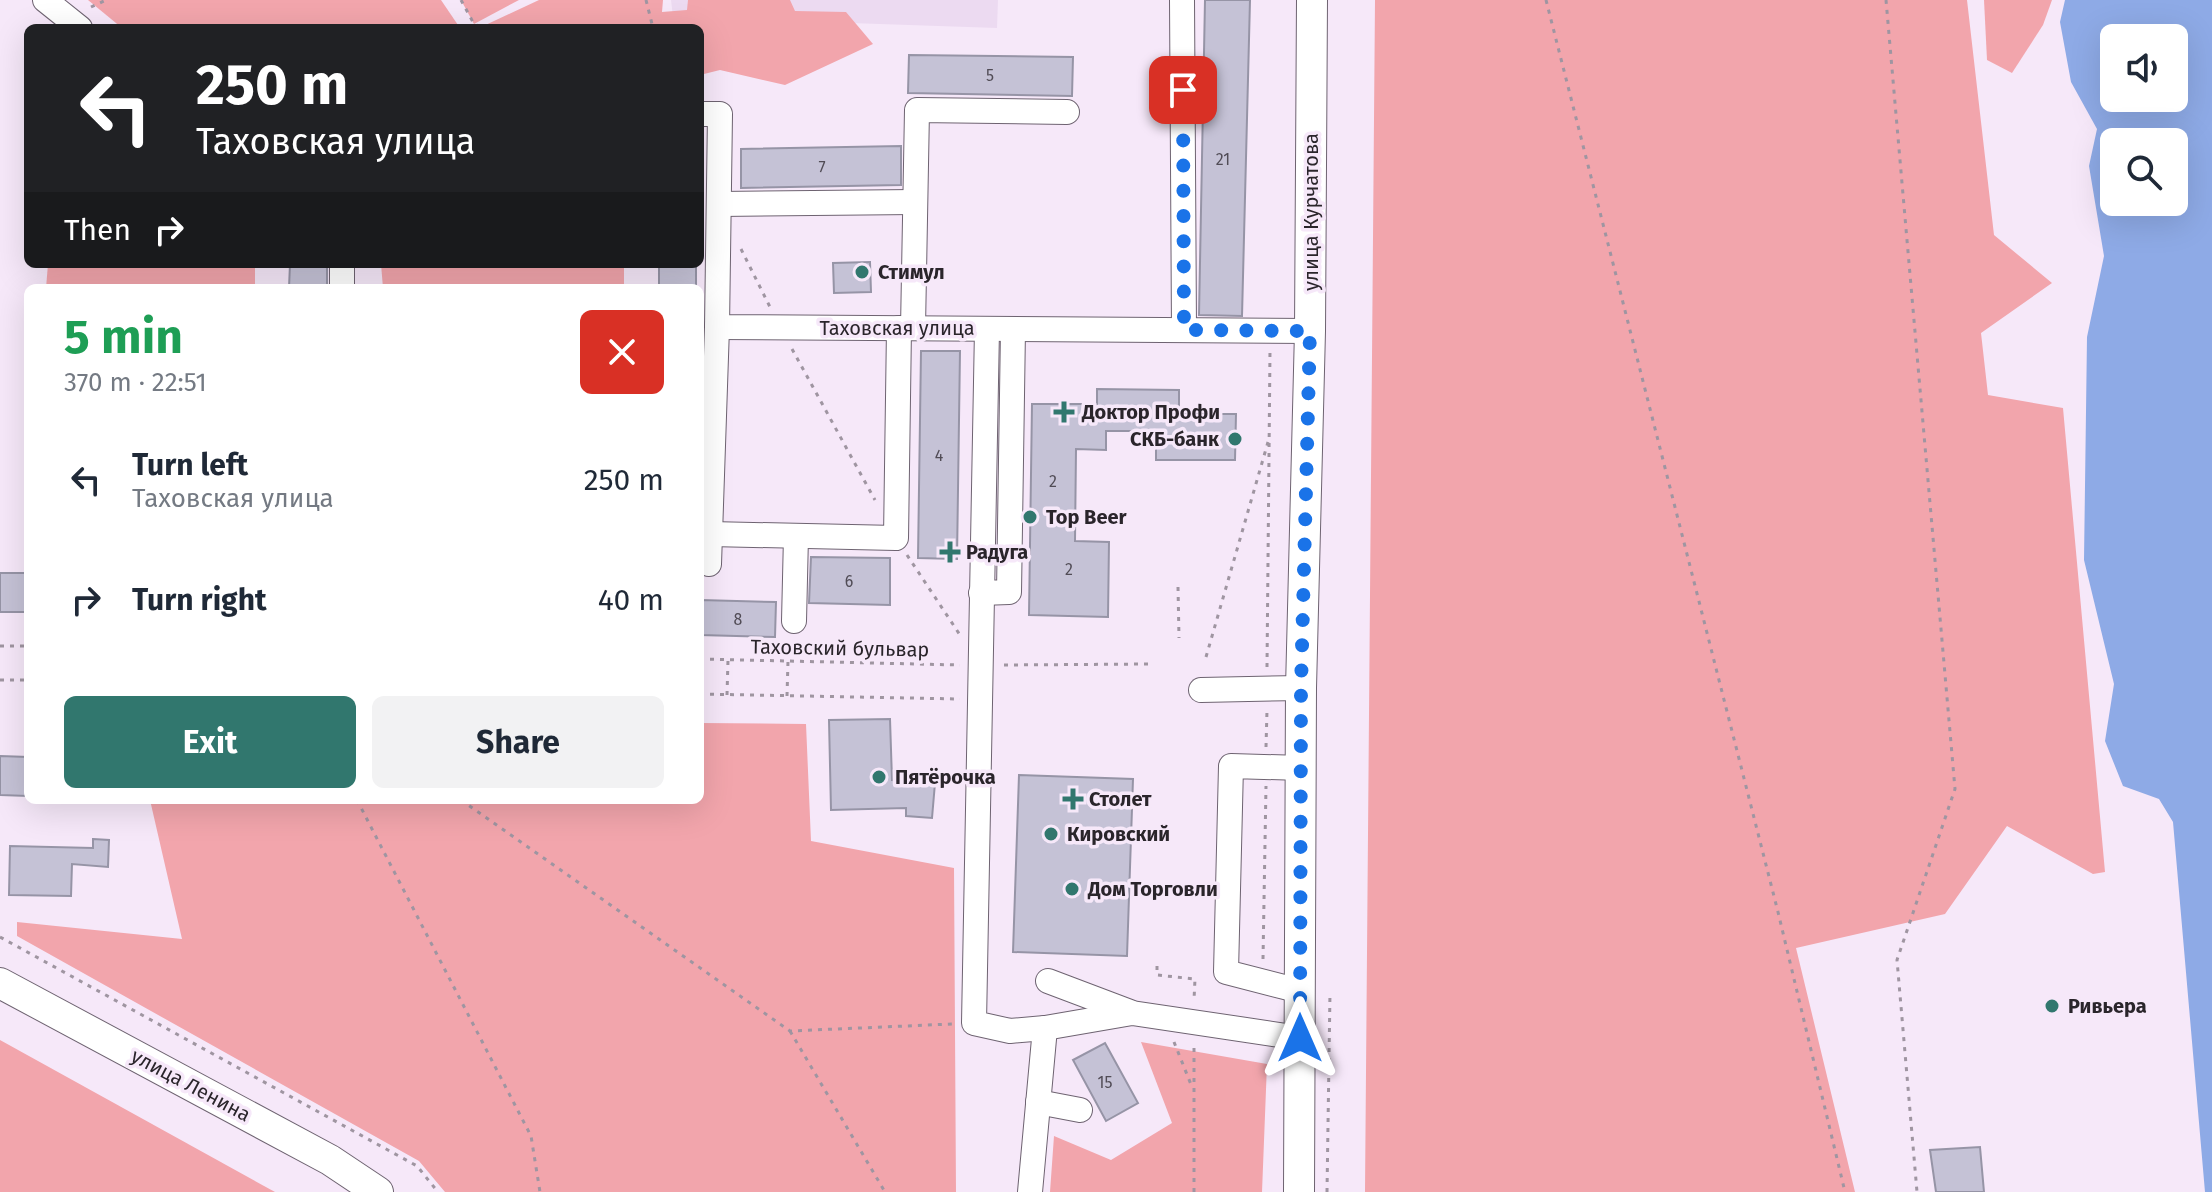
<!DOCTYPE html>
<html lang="en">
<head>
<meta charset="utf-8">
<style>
	:root { --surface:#fff; --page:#f2f2f3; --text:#1f2937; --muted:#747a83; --accent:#31776e }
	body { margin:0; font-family:"Fira Sans",sans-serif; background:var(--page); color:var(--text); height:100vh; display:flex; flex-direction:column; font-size:30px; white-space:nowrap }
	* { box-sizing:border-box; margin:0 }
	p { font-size:26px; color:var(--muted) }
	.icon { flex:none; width:44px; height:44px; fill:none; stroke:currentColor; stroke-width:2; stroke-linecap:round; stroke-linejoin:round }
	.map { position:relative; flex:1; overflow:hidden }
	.panel { position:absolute; left:24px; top:284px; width:680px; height:520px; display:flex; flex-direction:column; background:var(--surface); border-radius:12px; box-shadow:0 8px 32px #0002 }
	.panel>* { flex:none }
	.banner { position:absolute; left:24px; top:24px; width:680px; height:244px; border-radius:12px; box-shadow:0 8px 32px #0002; background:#202124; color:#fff; overflow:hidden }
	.fabs { position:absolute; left:2100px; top:24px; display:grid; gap:16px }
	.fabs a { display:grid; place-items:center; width:88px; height:88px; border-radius:12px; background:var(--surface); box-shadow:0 8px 32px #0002; font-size:40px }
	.pin { position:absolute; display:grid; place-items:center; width:68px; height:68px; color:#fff; margin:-34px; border-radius:16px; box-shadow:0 4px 12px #0006 }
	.me { position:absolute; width:88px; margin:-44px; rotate:0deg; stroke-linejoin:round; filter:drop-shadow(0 0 6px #0008) }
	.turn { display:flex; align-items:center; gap:28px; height:168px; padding:0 40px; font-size:36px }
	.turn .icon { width:104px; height:104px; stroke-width:2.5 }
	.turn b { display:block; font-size:56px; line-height:68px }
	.then { display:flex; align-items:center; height:76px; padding:0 40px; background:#0003; gap:16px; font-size:30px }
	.round { display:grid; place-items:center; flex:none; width:84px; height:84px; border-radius:12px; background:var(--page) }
	.overview { display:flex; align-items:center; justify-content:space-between; height:136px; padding:0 40px }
	h1 { font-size:48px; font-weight:700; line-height:60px; color:#1e9e55 }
	.button { display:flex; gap:16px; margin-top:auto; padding:16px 40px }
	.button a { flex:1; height:92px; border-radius:12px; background:var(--accent); color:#fff; font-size:32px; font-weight:700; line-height:92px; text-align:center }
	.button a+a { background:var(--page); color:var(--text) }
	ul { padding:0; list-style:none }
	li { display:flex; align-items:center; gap:24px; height:120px; padding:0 40px }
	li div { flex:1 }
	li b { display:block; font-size:30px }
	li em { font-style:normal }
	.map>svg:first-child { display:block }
</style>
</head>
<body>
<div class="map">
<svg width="2212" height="1192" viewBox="0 0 2212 1192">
	<rect width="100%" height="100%" fill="#f6e8f9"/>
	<!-- built -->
	<polygon fill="#ecdaf1" points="671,0 998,0 997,28 673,17"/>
	<!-- green -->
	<g fill="#f2a5ac">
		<polygon points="88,0 441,0 460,28 122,28"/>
		<polygon points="461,0 519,0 474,24"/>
		<polygon points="539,0 663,0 662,12 687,10 688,0 790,0 795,11 846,12 873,44 785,85 720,70 700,75 700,28 479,28"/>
		<polygon points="1375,0 1967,0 1994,235 2052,283 1981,333 1988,395 2063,408 2105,872 2093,874 2007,826 1945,914 1796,948 1855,1192 1365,1192"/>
		<polygon points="1984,0 2052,0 2043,25 2012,73 1987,60"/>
		<polygon points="48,264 255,264 255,288 46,288"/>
		<polygon points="381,264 624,264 624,288 383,288"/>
		<polygon points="700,723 806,724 811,841 954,868 956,1192 445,1192 419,1161 17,936 17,922 182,939 150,800 700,800"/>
		<polygon points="0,1040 275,1192 0,1192"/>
		<polygon points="1141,1042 1267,1064 1262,1192 1050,1192 1054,1136 1111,1160 1172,1123"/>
	</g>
	<!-- water -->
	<path fill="#8eaae6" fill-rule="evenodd" d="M2065,0H2212V1192H2205L2173,822L2159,799L2123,786L2105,741L2114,684L2084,560L2087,337L2104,256L2089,166L2097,129L2071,82L2060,22ZM2114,38H2174V98H2114ZM2114,142H2174V202H2114Z"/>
	<!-- building -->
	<g fill="#c5c2d6" stroke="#9694a6" stroke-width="2">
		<polygon points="1205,0 1250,0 1242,316 1199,315"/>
		<polygon points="909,55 1073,57 1072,96 908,93"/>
		<polygon points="901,146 901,185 741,188 741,149"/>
		<polygon points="870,262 871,292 834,293 833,263"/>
		<polygon points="290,264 327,264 327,288 289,288"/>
		<rect x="659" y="264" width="37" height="24"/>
		<polygon points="921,351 960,351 957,559 918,558"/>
		<polygon points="1097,389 1179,390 1179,414 1236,414 1235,460 1156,460 1156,431 1106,431 1106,450 1076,449 1075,541 1109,542 1108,617 1029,615 1032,404 1097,404"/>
		<polygon points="811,557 890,558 890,605 809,603"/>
		<rect x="0" y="573" width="28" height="39"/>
		<polygon points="700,600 776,602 775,637 700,635"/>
		<polygon points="890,719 892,780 935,783 932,818 906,816 906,808 831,810 829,720"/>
		<polygon points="0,756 28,757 28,796 0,795"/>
		<polygon points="1019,775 1133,779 1127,956 1013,952"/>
		<polygon points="93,839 109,840 108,867 72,864 71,896 9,895 10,846 93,848"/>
		<polygon points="1105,1043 1138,1103 1106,1121 1073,1060"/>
		<polygon points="1980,1147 1984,1192 1936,1192 1930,1150"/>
	</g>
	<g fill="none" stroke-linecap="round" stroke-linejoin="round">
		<!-- minor casing -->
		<g stroke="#6e6371" stroke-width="26">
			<g id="minor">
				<polyline points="45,0 80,28"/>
				<polyline points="1182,0 1184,330"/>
				<polyline points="700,114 720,114 717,327 1310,331"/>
				<polyline points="719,204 915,202"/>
				<polyline points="342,264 342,288"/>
				<polyline points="913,328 917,110 1067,112"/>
				<polyline points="987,329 974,1023 1010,1031 1045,1028 1132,1013 1300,1038"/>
				<polyline points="710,534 896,538 899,328"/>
				<polyline points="709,564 717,327"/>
				<polyline points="981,593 1009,592 1013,329"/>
				<polyline points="794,621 796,536"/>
				<polyline points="1201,690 1301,688"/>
				<polyline points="1048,981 1130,1012"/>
				<polyline points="1300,991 1226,972 1231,766 1302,768"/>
				<polyline points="1038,1102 1080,1110"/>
				<polyline points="1030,1192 1045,1028"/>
			</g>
		</g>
		<!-- major casing -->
		<g stroke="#6e6371" stroke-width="32">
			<g id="major">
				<polyline points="0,983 330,1160 378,1192"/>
				<polyline points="1299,1192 1301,688 1310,331 1312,0"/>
			</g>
		</g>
		<!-- path -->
		<g stroke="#9f95a1" stroke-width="3" stroke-dasharray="4 6" stroke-linecap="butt">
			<polyline points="461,0 474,24 483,28"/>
			<polyline points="646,0 653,28"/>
			<polyline points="1546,0 1778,912 1845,1192"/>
			<polyline points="1886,0 1955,789 1897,960 1917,1192"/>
			<polyline points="91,7 106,0"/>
			<polyline points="741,249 770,307"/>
			<polyline points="792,349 875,500"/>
			<polyline points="907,555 960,635"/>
			<polyline points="1178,587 1179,638"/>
			<polyline points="0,646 28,646"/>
			<polyline points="1206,657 1268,442"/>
			<polyline points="700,659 960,665"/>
			<polyline points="1004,665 1150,664"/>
			<polyline points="1267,667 1270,350"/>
			<polyline points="0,680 28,680"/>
			<polyline points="700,694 960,699"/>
			<polyline points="727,695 728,660"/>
			<polyline points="787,696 788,661"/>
			<polyline points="1266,747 1267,710"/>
			<polyline points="357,800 531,1136 540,1192"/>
			<polyline points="461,800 790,1031 952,1024"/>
			<polyline points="0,937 417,1166 438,1192"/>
			<polyline points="1263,959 1266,786"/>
			<polyline points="1157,966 1157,975 1195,979 1194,1000"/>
			<polyline points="790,1031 885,1192"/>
			<polyline points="1174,1042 1192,1087"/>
			<polyline points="1194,1192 1194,1044"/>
			<polyline points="1327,1192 1330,992"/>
		</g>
		<!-- minor -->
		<use href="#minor" stroke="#fff" stroke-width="24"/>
		<!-- major -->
		<use href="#major" stroke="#fff" stroke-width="30"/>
	</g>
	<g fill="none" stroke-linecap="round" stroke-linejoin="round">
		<!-- route -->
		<polyline stroke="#1a73e8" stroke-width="14" stroke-dasharray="0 25.2" points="1183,90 1184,330 1310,331 1301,688 1300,1038"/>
	</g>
	<!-- markers -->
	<g fill="#31776e" stroke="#f6e8f9" stroke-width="3">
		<circle cx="862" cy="272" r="8"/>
		<path d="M1060 400h8v8h8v8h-8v8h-8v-8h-8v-8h8z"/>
		<circle cx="1235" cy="439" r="8"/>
		<circle cx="1030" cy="517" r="8"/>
		<path d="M946 540h8v8h8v8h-8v8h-8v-8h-8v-8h8z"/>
		<circle cx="879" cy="777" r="8"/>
		<path d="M1069 787h8v8h8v8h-8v8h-8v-8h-8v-8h8z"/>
		<circle cx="1051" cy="834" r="8"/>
		<circle cx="1072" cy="889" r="8"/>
		<circle cx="2052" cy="1006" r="8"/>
	</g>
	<g text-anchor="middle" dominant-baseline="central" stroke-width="7" stroke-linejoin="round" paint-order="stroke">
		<!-- number labels -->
		<g font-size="16" fill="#514c56">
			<text x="990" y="75">5</text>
			<text x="1223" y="159">21</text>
			<text x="822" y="167">7</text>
			<text x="939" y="455">4</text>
			<text x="1053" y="481">2</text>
			<text x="1069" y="569">2</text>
			<text x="849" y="581">6</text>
			<text x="738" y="619">8</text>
			<text x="1105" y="1082">15</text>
		</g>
		<!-- street labels -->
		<g font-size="20" fill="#2a252b" stroke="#f6e8f9">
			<text transform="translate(1311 212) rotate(-90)">улица Курчатова</text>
			<text x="897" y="328">Таховская улица</text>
			<text transform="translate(840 648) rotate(1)">Таховский бульвар</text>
			<text transform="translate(191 1085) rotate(28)">улица Ленина</text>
		</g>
		<!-- poi labels -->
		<g font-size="20" font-weight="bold" fill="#2a252b" stroke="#f6e8f9" text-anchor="start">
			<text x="878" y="272">Стимул</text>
			<text x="1082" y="412">Доктор Профи</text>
			<text x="1219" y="439" text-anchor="end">СКБ-банк</text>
			<text x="1046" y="517">Top Beer</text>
			<text x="966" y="552">Радуга</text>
			<text x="895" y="777">Пятёрочка</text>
			<text x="1089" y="799">Столет</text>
			<text x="1067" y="834">Кировский</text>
			<text x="1088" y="889">Дом Торговли</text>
			<text x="2068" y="1006">Ривьера</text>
		</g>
	</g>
</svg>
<div class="fabs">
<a><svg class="icon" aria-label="sound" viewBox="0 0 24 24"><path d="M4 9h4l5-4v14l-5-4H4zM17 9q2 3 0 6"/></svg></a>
<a><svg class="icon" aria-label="search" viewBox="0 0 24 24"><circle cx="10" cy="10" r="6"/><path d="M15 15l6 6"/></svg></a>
</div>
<div class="pin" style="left:1183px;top:90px;background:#d93025"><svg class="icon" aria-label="arrive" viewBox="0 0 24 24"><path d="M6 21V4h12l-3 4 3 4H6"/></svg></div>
<svg class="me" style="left:1300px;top:1038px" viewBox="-20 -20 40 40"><path d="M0-17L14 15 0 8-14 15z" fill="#1a73e8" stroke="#fff" stroke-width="4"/></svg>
<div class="banner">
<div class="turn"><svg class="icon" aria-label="left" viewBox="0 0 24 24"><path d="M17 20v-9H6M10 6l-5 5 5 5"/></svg><div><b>250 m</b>Таховская улица</div></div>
<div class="then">Then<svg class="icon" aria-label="right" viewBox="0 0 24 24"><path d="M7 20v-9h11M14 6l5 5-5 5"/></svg></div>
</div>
<section class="panel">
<div class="overview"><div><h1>5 min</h1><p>370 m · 22:51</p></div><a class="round" style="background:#d93025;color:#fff"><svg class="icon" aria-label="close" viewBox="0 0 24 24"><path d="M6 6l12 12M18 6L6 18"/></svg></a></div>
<ul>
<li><svg class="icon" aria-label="left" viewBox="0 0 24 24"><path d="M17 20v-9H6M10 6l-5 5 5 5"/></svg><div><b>Turn left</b><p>Таховская улица</p></div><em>250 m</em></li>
<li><svg class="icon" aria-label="right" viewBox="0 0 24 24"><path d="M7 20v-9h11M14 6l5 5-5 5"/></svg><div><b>Turn right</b></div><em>40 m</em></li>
</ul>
<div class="button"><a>Exit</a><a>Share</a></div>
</section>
</div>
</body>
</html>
